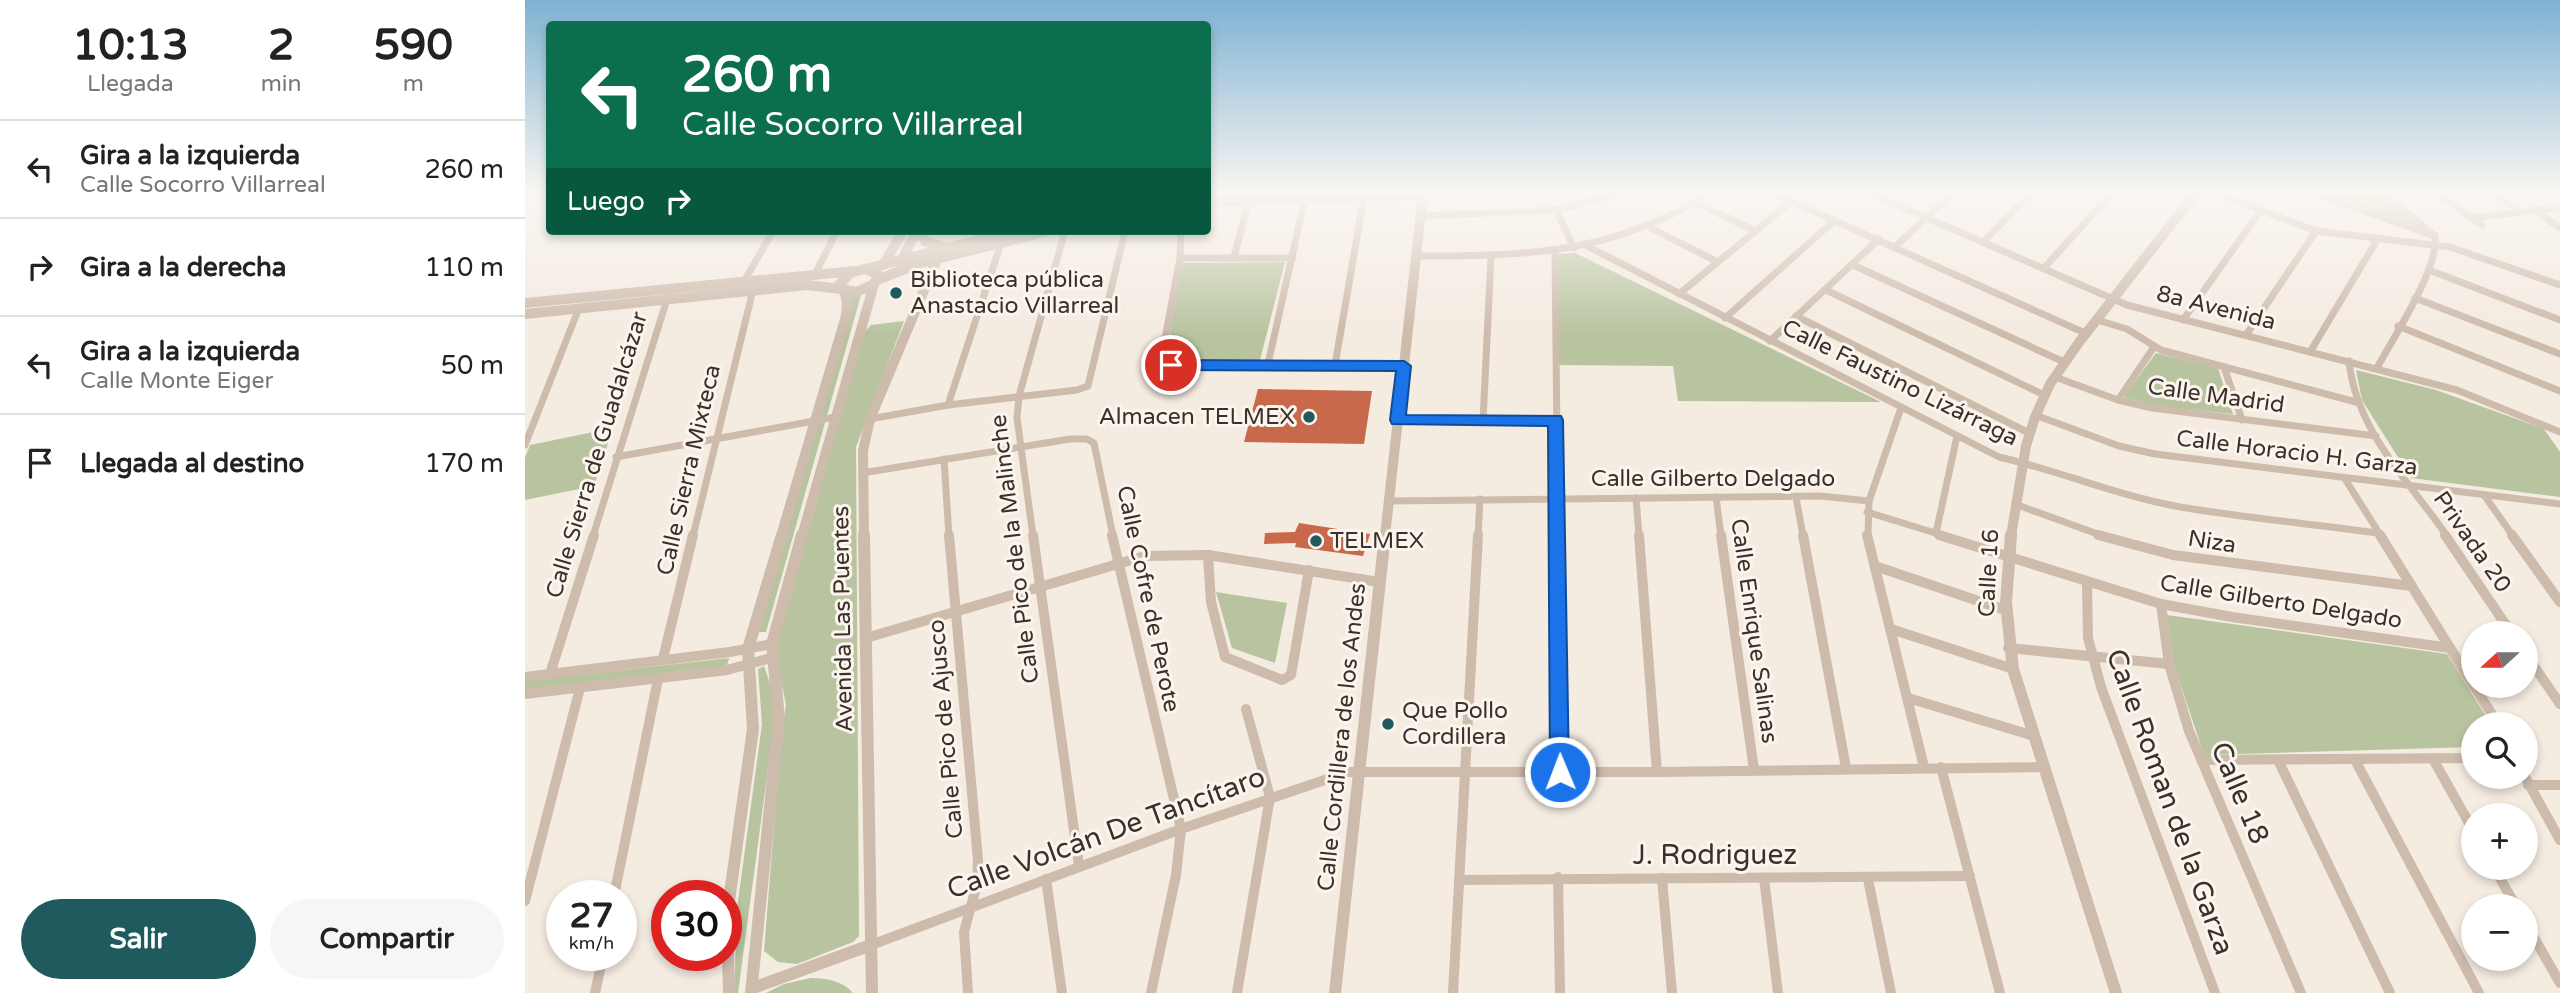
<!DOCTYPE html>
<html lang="es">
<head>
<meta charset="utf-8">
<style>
	:root { --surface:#fff; --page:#f6f6f6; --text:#222; --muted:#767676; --line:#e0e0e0; --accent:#1f5a5e }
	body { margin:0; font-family:"Varela Round",sans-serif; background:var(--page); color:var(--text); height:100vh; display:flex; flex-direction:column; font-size:26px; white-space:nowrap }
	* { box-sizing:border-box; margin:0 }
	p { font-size:23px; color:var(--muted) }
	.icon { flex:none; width:38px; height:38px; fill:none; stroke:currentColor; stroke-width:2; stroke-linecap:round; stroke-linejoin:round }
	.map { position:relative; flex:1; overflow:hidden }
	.panel { display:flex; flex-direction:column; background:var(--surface); width:525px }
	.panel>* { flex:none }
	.top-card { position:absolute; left:21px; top:21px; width:665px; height:214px; border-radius:7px; box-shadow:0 4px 10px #0003; background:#0b6e4f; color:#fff; overflow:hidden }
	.needle { width:46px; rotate:249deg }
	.tools { position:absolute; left:1936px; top:621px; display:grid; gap:14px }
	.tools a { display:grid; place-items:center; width:77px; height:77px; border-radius:50%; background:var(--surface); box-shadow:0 4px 10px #0003; font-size:35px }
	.speed { position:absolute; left:21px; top:880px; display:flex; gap:14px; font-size:35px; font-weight:700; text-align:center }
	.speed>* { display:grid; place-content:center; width:91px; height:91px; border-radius:50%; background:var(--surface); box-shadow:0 4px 10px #0003; line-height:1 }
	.speed small { font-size:18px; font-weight:400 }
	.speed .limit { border:10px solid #d22; background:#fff; color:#111 }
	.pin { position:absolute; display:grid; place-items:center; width:60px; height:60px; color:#fff; margin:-30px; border:4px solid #fff; border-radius:50%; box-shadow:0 2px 7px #0007 }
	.me { position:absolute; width:77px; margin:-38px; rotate:359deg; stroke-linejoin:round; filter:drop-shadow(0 0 5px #0008) }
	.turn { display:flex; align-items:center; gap:24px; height:147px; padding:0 21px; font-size:32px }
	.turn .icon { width:91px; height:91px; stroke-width:2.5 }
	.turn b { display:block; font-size:49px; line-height:60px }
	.then { display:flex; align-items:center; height:66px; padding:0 21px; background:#0003; gap:14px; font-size:26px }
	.eta { display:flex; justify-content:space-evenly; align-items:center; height:119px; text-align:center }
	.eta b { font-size:42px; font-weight:700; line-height:49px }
	.cta { display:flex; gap:14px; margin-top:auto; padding:14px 21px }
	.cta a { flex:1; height:80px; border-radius:42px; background:var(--accent); color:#fff; font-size:28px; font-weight:700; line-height:80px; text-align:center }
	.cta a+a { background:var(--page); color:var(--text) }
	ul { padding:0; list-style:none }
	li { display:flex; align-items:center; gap:21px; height:98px; padding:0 21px; border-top:2px solid var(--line) }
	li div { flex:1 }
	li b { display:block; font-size:26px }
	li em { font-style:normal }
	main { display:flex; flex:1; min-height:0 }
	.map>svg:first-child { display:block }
</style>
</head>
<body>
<main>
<section class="panel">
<div class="eta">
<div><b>10:13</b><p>Llegada</p></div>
<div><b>2</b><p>min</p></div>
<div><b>590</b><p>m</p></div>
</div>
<ul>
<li><svg class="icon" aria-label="left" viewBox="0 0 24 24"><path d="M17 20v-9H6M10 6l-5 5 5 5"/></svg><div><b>Gira a la izquierda</b><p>Calle Socorro Villarreal</p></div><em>260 m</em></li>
<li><svg class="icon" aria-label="right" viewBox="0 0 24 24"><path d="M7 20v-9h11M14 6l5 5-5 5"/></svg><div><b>Gira a la derecha</b></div><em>110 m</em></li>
<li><svg class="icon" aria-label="left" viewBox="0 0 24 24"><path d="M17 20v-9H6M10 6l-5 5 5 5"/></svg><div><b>Gira a la izquierda</b><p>Calle Monte Eiger</p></div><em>50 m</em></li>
<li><svg class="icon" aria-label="arrive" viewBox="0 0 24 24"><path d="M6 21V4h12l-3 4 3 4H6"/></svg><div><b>Llegada al destino</b></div><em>170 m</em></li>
</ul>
<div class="cta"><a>Salir</a><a>Compartir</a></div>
</section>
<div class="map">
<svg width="2035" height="993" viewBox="0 0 2035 993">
	<rect width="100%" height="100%" fill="#f4ebe1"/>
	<!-- green -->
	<g fill="#b8c4a0">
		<polygon points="1798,194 1853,194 1902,230"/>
		<polygon points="1050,253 1356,402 1153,401 1148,366 1033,365 1033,254"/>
		<polygon points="760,262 735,360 640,363 656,263"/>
		<polygon points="336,295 241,632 234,632 324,313 324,297"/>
		<polygon points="379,321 331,447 334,936 328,942 272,964 253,962 239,951 256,739 261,705 253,666 253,640 339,332 346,325"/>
		<polygon points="1631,353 1693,368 1708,414 1632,406 1600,398 1600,395"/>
		<polygon points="1831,370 1911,390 2019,429 2035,452 2035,497 1886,478 1837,400"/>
		<polygon points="88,428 69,486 0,500 0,458 5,445"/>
		<polygon points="691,592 762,603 750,663 707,648"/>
		<polygon points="1642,615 1922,654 1966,724 1948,724 1948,747 1679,755 1649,665"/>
		<polygon points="204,658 201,669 0,691 0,681"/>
		<polygon points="239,666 248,692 249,724 213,993 209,993 212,909 237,724 233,669"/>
		<path d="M286,978C301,978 318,981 328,993H241L259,984Z"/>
	</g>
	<!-- building -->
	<g fill="#c8694b">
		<polygon points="733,389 847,391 839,444 719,442"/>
		<polygon points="774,523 845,534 838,556 770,547 771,543 739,544 740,533 770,532"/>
	</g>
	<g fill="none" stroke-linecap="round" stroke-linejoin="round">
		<!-- minor-far1 -->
		<g stroke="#cdbbac" stroke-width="7">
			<polyline points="1250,194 1560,333"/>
			<polyline points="1347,194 1602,305 1932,390 2035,432"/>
			<polyline points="1693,194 1791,231 1925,247 2035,285"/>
			<polyline points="1791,194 1907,235"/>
			<polyline points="1913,194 1957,225"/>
			<polyline points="1970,194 1997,212"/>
			<polyline points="1171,203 1231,231"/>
			<polyline points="1031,210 1049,248"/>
			<polyline points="2010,210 2035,228"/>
			<polyline points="896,216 1031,210 1093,194"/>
			<polyline points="1948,218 2035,207"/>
			<polyline points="1126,228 1193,262"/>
			<polyline points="656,231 655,258 636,360 638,364 879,366"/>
			<polyline points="1458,242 1505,194"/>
			<path d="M1062,246L1474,457C1535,471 1593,496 1655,507C1721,518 1787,524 1853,533"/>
			<polyline points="1370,247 1427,194"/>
			<polyline points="1030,251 1033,536"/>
			<path d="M892,256C1003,256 1086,254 1184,194"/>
			<polyline points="709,257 724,200"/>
			<polyline points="655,258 768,258"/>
			<polyline points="1328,265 1539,362"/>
			<polyline points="1519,268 1586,194"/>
			<polyline points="1904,270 2035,320"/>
			<polyline points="290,274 312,231"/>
			<polyline points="218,283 248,231"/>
			<polyline points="1301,290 1519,395"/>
			<polyline points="1154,294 1267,201"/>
			<polyline points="1890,298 2035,354"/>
			<polyline points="1271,316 1504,433"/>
			<polyline points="1200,318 1310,220"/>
			<polyline points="1572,320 1602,329 1636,350 1831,402"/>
			<polyline points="1658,320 1736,210"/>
			<polyline points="1873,326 2035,391"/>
			<polyline points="1721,335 1791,231"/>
			<polyline points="1245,341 1354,239"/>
			<polyline points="1785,352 1852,240"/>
			<path d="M1824,361C1831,431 1884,481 1922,536"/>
			<polyline points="743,364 781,194"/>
			<polyline points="810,365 839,196"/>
			<polyline points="1699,367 1717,420"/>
			<path d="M1852,368C1868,338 1915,267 1910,236L1859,194"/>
			<polyline points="1530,377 1593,400 1627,408 1851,436"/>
			<polyline points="1593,400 1629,347"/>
			<polyline points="423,405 476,243"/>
			<polyline points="1510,415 1594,446 1630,454 2035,504"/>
			<polyline points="345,419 423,405 552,390 563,386 600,231"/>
			<polyline points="873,420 1030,420"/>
			<polyline points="958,421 966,256"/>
			<polyline points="0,445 54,308"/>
			<polyline points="91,457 311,417"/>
			<polyline points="419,459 424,536"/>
			<polyline points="337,473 545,439 562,439 569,443 588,536"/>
			<polyline points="1820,479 1856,536"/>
			<polyline points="1959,495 1988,536"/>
			<polyline points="1191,497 1196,536"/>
			<polyline points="1271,497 1278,536"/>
			<polyline points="1111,498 1114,536"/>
			<polyline points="864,501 1295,496 1344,501"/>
			<polyline points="1490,504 1578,536"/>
			<polyline points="1342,512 1420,536"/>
			<polyline points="1411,533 1432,436"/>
			<polyline points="68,536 143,296"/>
			<polyline points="168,536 228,290"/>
			<polyline points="508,536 492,418 494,396 540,231"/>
			<polyline points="953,536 955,499"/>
			<polyline points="1343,536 1344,501 1376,408"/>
		</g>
		<!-- minor -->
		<g stroke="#cdbbac" stroke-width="10">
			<polyline points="424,535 453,860 452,884 439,932 443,993"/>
			<polyline points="508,535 554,866"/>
			<polyline points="587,535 656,829 651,875 626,993"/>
			<polyline points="1033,535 1035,772"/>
			<polyline points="1114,535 1132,772"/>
			<polyline points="1196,535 1229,770"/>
			<polyline points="1278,535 1321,768"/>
			<polyline points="1342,535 1399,767"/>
			<polyline points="1414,535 1636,604 1707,617 1925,648"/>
			<polyline points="1573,535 1648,555 1886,586"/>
			<polyline points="1855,535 1948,685"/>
			<polyline points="1920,535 1987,634"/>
			<polyline points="1987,535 2035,602"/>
			<polyline points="683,555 686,602 700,657 757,680 766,675 784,570"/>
			<polyline points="1350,566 1483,611"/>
			<polyline points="1562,582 1563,638 1576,687 1690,993"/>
			<polyline points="1636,604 1644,664 1664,731 1776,993"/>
			<polyline points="1366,629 1488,669"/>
			<polyline points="341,638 620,556 683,555 854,582"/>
			<polyline points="1483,648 1644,664"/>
			<polyline points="2000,653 2035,704"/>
			<polyline points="138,659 168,535"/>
			<polyline points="25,674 69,535"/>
			<polyline points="0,677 205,652 247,644"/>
			<polyline points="1949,686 1973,724"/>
			<polyline points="0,694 202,670 246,658"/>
			<polyline points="1383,698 1509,736"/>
			<polyline points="1908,759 1948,830"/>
			<polyline points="1676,760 1948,758"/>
			<polyline points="1753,760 1865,993"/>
			<polyline points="1830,760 1954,993"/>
			<polyline points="1416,767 1475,993"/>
			<polyline points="2000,777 2035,840"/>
			<polyline points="2003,785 2035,785"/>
			<polyline points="1969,868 1991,906"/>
			<polyline points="1033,877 1035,993"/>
			<polyline points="1137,878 1147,993"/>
			<polyline points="1239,878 1253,993"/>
			<polyline points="521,879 537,993"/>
			<polyline points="1343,879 1366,993"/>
			<polyline points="935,880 1445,876"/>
			<polyline points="89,896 133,679"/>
			<polyline points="0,901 55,688"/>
			<polyline points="2000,922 2035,983"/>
			<polyline points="346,945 656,829 823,772 1132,772 1519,767"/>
			<polyline points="70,993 78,956"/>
			<polyline points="712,993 745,797 721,709"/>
			<polyline points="928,993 953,535"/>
		</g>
		<!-- tertiary-far1 -->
		<g stroke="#cdbbac" stroke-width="10">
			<polyline points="682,194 685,194"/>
			<polyline points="682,202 898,195"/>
			<polyline points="394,231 401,242 421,247"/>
			<polyline points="375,263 392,231"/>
			<polyline points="358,265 378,231"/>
			<polyline points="340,269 489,231"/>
			<polygon points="340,269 353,274 349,284 331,292 316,289 314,285 325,273"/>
			<polyline points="352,280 395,263 523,231"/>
			<polyline points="0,303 329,271"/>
			<polyline points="0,314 282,285 316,289"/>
			<polyline points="256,536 321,316 322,302 319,291"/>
			<polyline points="277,536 349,284"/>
			<polyline points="339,536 338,451 345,419 412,259"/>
			<polyline points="860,536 898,194"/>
			<polyline points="1486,536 1501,446 1510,417 1525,384 1555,341 1670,194"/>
		</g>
		<!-- tertiary -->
		<g stroke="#cdbbac" stroke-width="12">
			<polyline points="339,535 347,993"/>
			<polyline points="1486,535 1481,603 1488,669 1591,993"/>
			<polyline points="228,988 346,945"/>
			<polyline points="204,993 202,915 228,729 223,649 257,535"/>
			<polyline points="226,993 254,719 247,644 277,535"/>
			<polyline points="810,993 860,535"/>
		</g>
	</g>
	<!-- sky -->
	<linearGradient id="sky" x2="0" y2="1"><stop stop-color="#7eb2d2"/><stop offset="0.58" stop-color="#faf6f2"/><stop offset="1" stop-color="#faf6f2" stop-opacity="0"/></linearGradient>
	<rect width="2035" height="333" fill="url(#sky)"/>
	<!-- route -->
	<polygon fill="#1a73e8" stroke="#114b97" stroke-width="2" points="646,360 879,361 886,366 881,415 1036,416 1038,420 1044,772 1042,779 1035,781 1028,779 1025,772 1023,426 867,424 865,420 871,371 646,370 639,365"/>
	<!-- markers -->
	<g fill="#1f5a5e" stroke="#fbf5ee" stroke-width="2.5">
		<circle cx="371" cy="293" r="7"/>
		<circle cx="784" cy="417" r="7"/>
		<circle cx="791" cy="541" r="7"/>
		<circle cx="863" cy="724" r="7"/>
	</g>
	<g text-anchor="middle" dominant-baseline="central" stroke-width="6" stroke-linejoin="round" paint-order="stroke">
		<!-- poi labels -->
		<g font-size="23" fill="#3b302b" stroke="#fbf5ee" text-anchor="start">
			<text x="385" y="280">Biblioteca pública<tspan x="385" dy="26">Anastacio Villarreal</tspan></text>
			<text x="770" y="417" text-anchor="end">Almacen TELMEX</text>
			<text x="805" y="541">TELMEX</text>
			<text x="877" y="711">Que Pollo<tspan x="877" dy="26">Cordillera</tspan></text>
		</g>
		<!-- street labels -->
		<g font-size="23" fill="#3b302b" stroke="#fbf5ee">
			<text transform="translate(1691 308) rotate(14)">8a Avenida</text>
			<text transform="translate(1375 383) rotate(26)">Calle Faustino Lizárraga</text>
			<text transform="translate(1691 396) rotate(8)">Calle Madrid</text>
			<text transform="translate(1772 453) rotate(7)">Calle Horacio H. Garza</text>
			<text transform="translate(72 455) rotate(-73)">Calle Sierra de Guadalcázar</text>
			<text transform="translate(164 470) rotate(-77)">Calle Sierra Mixteca</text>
			<text x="1188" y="479">Calle Gilberto Delgado</text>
			<text transform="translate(1687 542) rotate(9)">Niza</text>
			<text transform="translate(1947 542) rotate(55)">Privada 20</text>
			<text transform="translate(490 549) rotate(-97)">Calle Pico de la Malinche</text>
			<text transform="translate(1464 573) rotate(-87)">Calle 16</text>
			<text transform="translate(623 599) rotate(78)">Calle Cofre de Perote</text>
			<text transform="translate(1756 602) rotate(9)">Calle Gilberto Delgado</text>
			<text transform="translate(318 619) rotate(-91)">Avenida Las Puentes</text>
			<text transform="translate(1229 631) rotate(82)">Calle Enrique Salinas</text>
			<text transform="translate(421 729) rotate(-95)">Calle Pico de Ajusco</text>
			<text transform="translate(817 737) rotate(-84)">Calle Cordillera de los Andes</text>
		</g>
		<!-- near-street labels -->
		<g font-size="28" fill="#3b302b" stroke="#fbf5ee">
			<text transform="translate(1715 793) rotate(67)">Calle 18</text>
			<text transform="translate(1645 802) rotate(70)">Calle Roman de la Garza</text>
			<text transform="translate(581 833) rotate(-20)">Calle Volcán De Tancítaro</text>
			<text x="1190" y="855">J. Rodriguez</text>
		</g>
	</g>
</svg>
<div class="tools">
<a><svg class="needle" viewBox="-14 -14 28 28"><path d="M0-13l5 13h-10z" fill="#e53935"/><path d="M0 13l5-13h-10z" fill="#767676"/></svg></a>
<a><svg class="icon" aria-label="search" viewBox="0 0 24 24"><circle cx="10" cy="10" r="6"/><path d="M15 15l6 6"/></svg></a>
<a>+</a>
<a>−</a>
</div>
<div class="speed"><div>27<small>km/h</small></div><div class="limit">30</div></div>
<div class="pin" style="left:646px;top:365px;background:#d93025"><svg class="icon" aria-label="arrive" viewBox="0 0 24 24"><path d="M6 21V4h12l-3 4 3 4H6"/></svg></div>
<svg class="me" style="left:1035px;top:772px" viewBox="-20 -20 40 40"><circle r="17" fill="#1a73e8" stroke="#fff" stroke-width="3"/><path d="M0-11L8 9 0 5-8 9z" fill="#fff"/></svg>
<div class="top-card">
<div class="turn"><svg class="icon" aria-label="left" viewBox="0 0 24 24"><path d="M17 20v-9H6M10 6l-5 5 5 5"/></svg><div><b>260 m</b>Calle Socorro Villarreal</div></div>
<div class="then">Luego<svg class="icon" aria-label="right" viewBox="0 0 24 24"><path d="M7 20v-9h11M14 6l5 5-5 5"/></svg></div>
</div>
</div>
</main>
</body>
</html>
